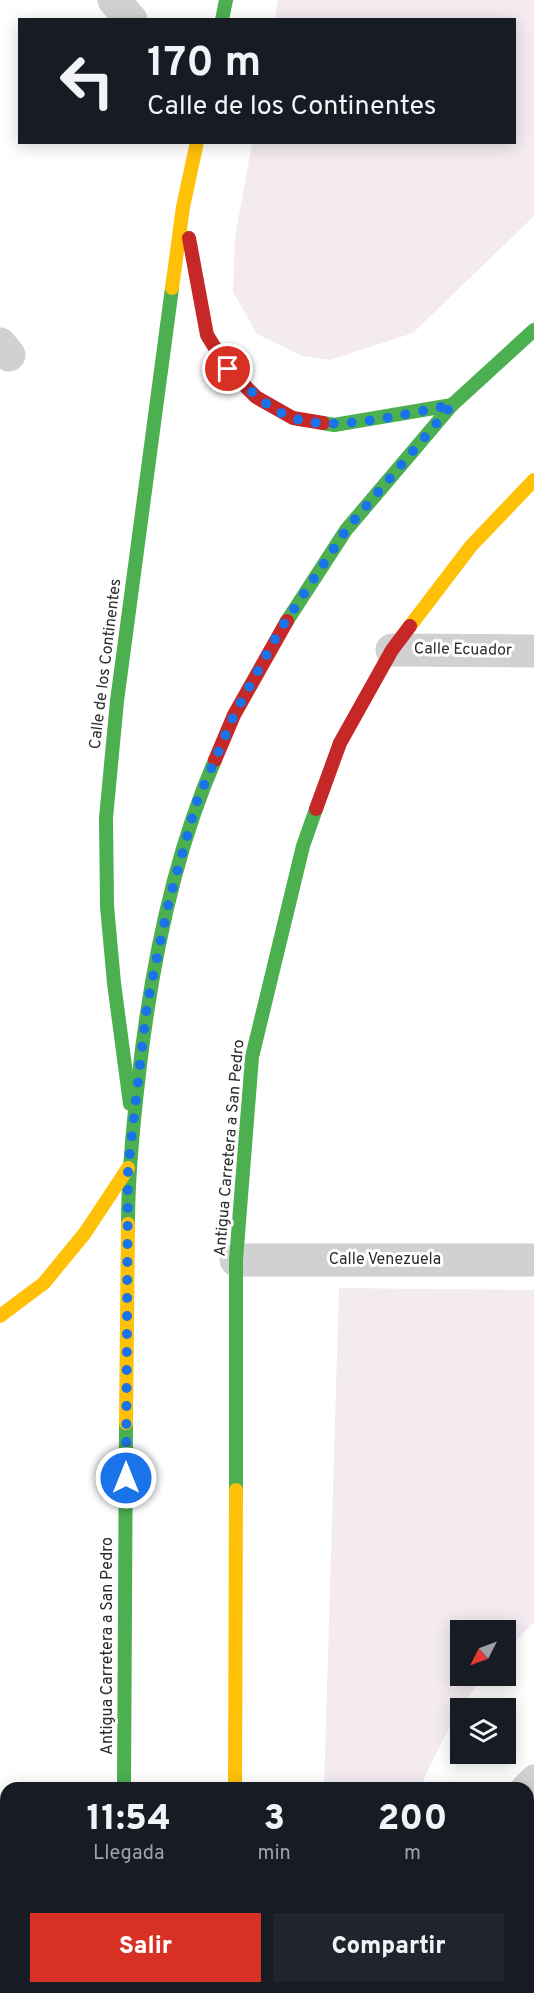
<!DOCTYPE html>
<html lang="es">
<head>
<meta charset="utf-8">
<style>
	:root { --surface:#171b24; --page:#20242c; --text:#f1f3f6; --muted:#9ea1a6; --accent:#d93025 }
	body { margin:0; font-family:Overpass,sans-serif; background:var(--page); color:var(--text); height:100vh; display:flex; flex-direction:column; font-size:22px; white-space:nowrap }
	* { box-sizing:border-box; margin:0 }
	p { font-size:20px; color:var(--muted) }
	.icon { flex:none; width:33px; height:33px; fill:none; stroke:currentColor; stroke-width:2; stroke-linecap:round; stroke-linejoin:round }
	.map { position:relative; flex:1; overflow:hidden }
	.drawer { position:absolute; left:0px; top:1782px; width:534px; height:212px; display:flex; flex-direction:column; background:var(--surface); border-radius:18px 18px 0 0; box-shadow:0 3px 15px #0003 }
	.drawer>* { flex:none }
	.banner { position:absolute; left:18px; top:18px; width:498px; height:126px; border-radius:0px; box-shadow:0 3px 15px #0003; background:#171b24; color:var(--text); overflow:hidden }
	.needle { width:39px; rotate:228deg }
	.controls { position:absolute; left:450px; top:1620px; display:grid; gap:12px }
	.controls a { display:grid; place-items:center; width:66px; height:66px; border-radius:0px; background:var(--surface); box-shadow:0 3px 15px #0003; font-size:30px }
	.pin { position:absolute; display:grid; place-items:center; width:51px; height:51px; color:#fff; margin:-26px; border:3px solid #fff; border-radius:50%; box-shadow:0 2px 6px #0007 }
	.me { position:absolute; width:66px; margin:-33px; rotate:0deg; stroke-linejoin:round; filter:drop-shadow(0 0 4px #0008) }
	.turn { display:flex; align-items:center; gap:21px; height:126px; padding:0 30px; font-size:27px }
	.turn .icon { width:78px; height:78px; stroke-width:2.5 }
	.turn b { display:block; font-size:42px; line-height:51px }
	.eta { display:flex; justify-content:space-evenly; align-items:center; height:102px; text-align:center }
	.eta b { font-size:36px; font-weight:800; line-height:42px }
	.cta { display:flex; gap:12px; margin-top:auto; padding:12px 30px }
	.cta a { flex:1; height:69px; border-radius:0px; background:var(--accent); color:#fff; font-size:24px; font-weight:800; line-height:69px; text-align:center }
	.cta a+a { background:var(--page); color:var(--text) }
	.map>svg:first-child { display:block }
</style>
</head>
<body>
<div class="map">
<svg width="534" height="1993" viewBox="0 0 534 1993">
	<rect width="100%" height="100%" fill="#fff"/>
	<!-- green -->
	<g fill="#f3ebf0">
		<polygon points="278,0 534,0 534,216 413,333 330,360 302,356 257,334 233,292 235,237 252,143 514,142 514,20 275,19"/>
		<path d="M339,1288L534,1290V1622L506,1651V1630H460V1676H484C459,1704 436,1752 420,1788H324Z"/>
	</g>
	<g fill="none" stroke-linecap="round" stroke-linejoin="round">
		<!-- lane -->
		<g stroke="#d1d1d1" stroke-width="27">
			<polyline points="524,1788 534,1778"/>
			<polyline points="424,1993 425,1988"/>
		</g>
		<!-- street -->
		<g stroke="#d1d1d1" stroke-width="33">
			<polyline points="114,0 131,20"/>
			<polyline points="0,344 9,355"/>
			<polyline points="392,650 534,651"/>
			<polyline points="236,1260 534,1260"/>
		</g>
		<!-- fast -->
		<g stroke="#4caf50" stroke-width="14">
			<polyline points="222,20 226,0"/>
			<polyline points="323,423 334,425 452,405"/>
			<polyline points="287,621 346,530 452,405 534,330"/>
			<polyline points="130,1104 114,983 107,906 106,818 117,701 172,288"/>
			<path d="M128,1224C128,1174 133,1125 139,1074C151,968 172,859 215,760"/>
			<polyline points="236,1490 236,1260 252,1057 303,846 316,809"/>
			<polyline points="124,1788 126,1423"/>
			<polyline points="123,1988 123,1993"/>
			<polyline points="235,1988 235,1993"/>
		</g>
		<!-- slow -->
		<g stroke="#ffc107" stroke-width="14">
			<polyline points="172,288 183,207 197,142"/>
			<polyline points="410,626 471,546 534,480"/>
			<polyline points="0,1316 44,1283 85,1233 128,1168"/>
			<polyline points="126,1423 128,1224"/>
			<polyline points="235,1788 236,1490"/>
		</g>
		<!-- jam -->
		<g stroke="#c62828" stroke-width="14">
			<polyline points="189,238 207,335 228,369 256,397 293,418 323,423"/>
			<polyline points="215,760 234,715 287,621"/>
			<polyline points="316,809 340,743 392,650 410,626"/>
		</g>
	</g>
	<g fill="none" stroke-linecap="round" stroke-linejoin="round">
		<!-- route -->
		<path stroke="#1a73e8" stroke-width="10" stroke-dasharray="0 18" d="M126,1478L128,1168L147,1005L169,901L196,804L234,715L280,630L346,530L452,405C407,413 337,433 293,418C267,409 247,387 228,369"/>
	</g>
	<g text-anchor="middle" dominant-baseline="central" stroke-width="6" stroke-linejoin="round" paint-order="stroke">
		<!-- street labels -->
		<g font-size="16" fill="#2c2c2c" stroke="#fff">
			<text transform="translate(463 650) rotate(1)">Calle Ecuador</text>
			<text transform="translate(106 664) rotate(-83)">Calle de los Continentes</text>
			<text transform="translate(230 1148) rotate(-85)">Antigua Carretera a San Pedro</text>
			<text x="385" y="1260">Calle Venezuela</text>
			<text transform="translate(108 1646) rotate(-90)">Antigua Carretera a San Pedro</text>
		</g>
	</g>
</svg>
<div class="controls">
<a><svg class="needle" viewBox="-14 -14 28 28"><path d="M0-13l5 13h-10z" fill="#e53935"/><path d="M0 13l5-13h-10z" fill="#9ea1a6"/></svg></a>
<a><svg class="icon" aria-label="layers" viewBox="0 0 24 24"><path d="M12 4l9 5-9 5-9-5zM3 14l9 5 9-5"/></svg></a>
</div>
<div class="pin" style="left:228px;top:369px;background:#d93025"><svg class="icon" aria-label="arrive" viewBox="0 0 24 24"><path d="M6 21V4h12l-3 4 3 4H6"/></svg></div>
<svg class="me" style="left:126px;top:1478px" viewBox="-20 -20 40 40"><circle r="17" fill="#1a73e8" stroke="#fff" stroke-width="3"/><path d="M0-11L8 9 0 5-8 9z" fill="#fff"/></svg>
<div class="banner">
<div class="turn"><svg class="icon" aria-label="left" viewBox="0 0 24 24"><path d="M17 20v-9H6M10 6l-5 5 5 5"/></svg><div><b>170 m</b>Calle de los Continentes</div></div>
</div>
<section class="drawer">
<div class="eta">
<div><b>11:54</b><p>Llegada</p></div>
<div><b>3</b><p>min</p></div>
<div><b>200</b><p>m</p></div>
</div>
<div class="cta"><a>Salir</a><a>Compartir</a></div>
</section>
</div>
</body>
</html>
